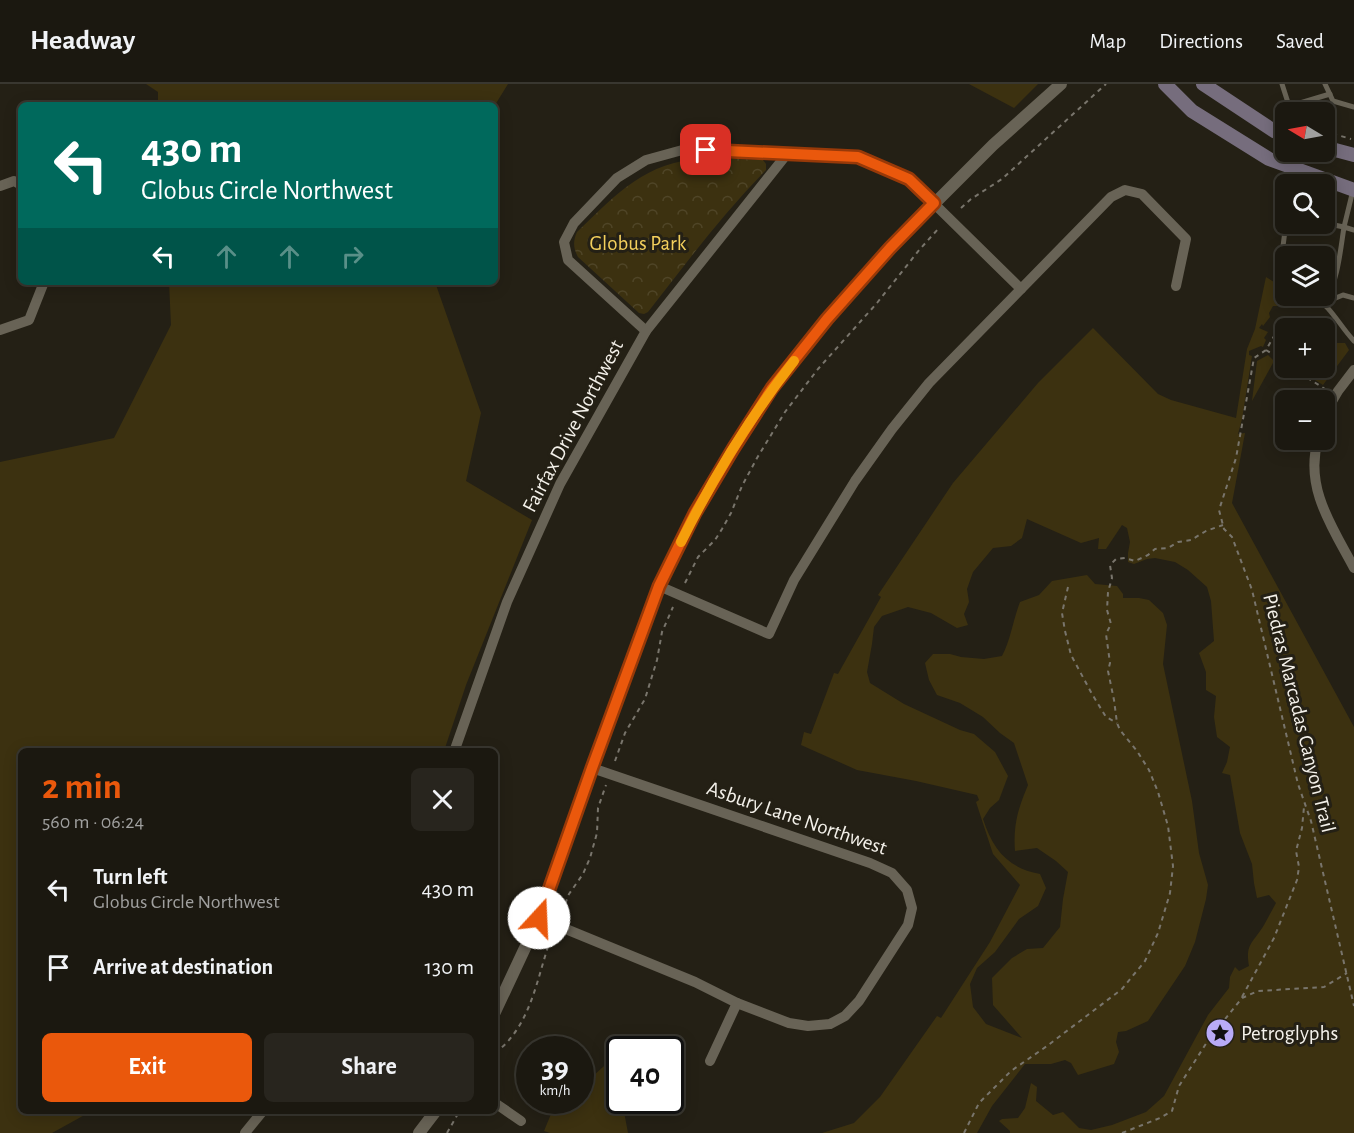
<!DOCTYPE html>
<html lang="en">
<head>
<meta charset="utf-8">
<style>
	:root { --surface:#1b1810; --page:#28251e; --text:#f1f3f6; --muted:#a0a09f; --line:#393730; --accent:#ea580c }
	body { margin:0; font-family:"Alegreya Sans",sans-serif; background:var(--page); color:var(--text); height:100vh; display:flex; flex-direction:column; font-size:22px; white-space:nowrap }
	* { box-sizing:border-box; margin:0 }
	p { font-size:20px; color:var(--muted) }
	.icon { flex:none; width:33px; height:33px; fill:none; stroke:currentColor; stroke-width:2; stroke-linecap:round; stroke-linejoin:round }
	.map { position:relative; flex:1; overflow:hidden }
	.details { position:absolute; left:18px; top:664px; width:480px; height:366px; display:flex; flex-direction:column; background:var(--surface); border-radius:9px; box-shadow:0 3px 15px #0003,0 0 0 2px var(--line) }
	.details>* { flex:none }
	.banner { position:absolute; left:18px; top:18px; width:480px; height:183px; border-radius:9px; box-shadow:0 3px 15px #0003,0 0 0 2px var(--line); background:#00695c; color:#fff; overflow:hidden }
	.needle { width:39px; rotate:280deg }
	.tools { position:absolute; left:1275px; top:18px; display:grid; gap:12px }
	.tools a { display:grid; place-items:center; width:60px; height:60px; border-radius:9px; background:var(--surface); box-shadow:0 3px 15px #0003,0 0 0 2px var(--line); font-size:30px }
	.speed { position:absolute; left:516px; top:952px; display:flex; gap:12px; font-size:30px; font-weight:700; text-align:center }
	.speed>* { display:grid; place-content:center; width:78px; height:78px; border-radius:50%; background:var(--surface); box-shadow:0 3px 15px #0003,0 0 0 2px var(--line); line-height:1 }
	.speed small { font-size:15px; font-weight:400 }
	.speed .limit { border:3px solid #111; border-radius:9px; background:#fff; color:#111 }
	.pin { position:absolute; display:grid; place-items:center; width:51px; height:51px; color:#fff; margin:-26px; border-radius:12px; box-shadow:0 3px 9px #0006 }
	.me { position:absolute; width:66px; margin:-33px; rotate:20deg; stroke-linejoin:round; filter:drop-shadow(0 0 4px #0008) }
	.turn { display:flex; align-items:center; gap:21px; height:126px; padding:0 24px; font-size:27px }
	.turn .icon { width:78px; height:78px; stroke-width:2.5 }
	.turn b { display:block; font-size:42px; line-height:51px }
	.lanes { display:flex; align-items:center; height:57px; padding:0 24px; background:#0003; justify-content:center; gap:30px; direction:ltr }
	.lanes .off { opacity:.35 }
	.round { display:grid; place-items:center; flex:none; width:63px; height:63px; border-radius:9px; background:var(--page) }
	.head { display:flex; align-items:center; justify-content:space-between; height:102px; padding:0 24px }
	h1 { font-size:36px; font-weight:700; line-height:45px; color:var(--accent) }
	.action { display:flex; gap:12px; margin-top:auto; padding:12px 24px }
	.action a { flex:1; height:69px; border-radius:9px; background:var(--accent); color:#fff; font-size:24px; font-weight:700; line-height:69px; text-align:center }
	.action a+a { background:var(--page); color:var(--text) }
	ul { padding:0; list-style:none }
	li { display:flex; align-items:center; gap:18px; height:78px; padding:0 24px }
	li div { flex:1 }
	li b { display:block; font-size:22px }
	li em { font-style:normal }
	header { display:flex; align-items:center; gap:36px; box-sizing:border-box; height:84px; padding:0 30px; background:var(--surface); border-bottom:2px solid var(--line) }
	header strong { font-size:28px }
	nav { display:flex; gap:33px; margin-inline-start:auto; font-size:21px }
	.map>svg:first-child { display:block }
</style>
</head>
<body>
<header>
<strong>Headway</strong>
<nav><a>Map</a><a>Directions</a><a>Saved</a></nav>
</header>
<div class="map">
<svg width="1354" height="1049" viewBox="0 0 1354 1049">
	<defs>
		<pattern id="forest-crowns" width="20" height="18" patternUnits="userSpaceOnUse" patternTransform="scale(1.5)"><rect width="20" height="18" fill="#3c3110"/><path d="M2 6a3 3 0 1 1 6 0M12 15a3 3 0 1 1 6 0" fill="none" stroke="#4f4527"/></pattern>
	</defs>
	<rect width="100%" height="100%" fill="#242015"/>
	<!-- grass -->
	<g fill="#3c3110">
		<polygon points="146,0 508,0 495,21 158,21 158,8"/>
		<polygon points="969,0 1038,0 1014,24"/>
		<path d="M1266,193L1285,205L1286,212L1279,222H1273L1269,229L1270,233L1263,242L1262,240L1259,244L1268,248L1264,254L1266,256L1263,263L1261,262L1249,267V271L1252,272L1242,335L1238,350L1245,349L1232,419L1354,643V1049H1010V1047L999,1037L1002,1035L1018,1034L1025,1024L1031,999L1037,1003L1036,1017L1053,1031L1063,1028L1079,1044L1091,1046L1112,1041L1146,1028L1164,1012L1208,931L1229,904L1230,893L1235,883L1239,887L1249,882C1245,860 1253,859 1264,841C1268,834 1272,826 1276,819L1269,811L1257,814L1254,799L1252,780L1240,749L1230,691L1222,689L1227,678L1230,663L1217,653L1214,633L1216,612L1206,606V588L1199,569L1214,557L1211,517L1207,503L1188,486L1175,478L1155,474L1147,475L1134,480L1128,478V469L1130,458L1127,444L1122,441L1106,465H1098L1099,454L1081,459L1027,435L1022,454L1011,462L993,464L973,488L967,505L969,518L964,530L968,541L957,544L931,529L908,523L882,532L874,543L872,560L867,588L870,599L904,620L960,646L974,650L995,668L1008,692L999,716L990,724L983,735C993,766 1008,784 1040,790L1046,804L1038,822L1019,835L995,868L977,884L970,900L973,923L986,940L1022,954L993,921L992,894L1012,874L1027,865L1043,864L1060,843L1063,815L1068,788L1056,777L1037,764L1015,767C1013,741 1018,725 1028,701L1014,659L1000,649L983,633L960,619L937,611L929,596L925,579L933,570H950L961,573L984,575L1002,572C1011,555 1013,536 1020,518L1039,511L1052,497L1087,491L1095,500L1117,502L1123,510V514H1139L1149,516L1163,529L1167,541L1163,580L1192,717L1199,769L1208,801L1206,815L1195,858L1185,882L1148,937L1126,947L1118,948L1116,958L1119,968L1114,980L1078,991L1071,979L1065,976L1051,980H1025L992,1022L977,1049H822L854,1039L880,1013L937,932L941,934L990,858L1020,801L993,770L976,718L979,716L977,711L916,697L857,686L801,661L804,648L811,650L834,589L838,590L881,513L878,511L953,399L1038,299L1093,244L1158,310L1171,316L1236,334L1247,265L1255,245Z"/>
		<polygon points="169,198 435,198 481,329 466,397 532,436 466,601 444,667 21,668 21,1028 90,1028 52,1049 0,1049 0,378 114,354 171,241"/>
		<polygon points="1337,259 1345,259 1349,266 1323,301 1296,284 1324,284 1325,278 1335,261"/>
		<polygon points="1268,271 1274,277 1252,317 1257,277"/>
		<polygon points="614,973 619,975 620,1017 622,1017 628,1049 550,1049 544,1047 551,1030 565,1017 580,1017 581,1003"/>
	</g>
	<!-- forest -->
	<path fill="url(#forest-crowns)" d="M705,74L763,76L766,80V86C723,130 686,179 648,228L644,230L639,229L578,173C573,164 573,157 577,148C618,109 644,78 705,74Z"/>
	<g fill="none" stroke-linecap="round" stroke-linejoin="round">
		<!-- path -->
		<g stroke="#79756c" stroke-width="2" stroke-dasharray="4.5 4.5" stroke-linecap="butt">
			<polyline points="1324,47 1351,55"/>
			<polyline points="961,124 971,115 1002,95 1106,0"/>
			<polyline points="1284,235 1266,266 1254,274 1236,374 1219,426 1224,445 1232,453 1252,506 1298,700 1311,737 1354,922"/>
			<polyline points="1266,266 1286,279"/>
			<polyline points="1292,284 1325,305"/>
			<polyline points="685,499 698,473 715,456 722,445 731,429 742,402 757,374 785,328 818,285 877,219 920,165 939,144"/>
			<polyline points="1068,503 1062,529 1065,547 1071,571 1092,610 1106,633 1117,639"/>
			<polyline points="615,677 625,649 645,615 657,576 662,548 673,523"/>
			<polyline points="562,828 569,810 583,790 590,774 597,749 598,724 606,701"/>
			<polyline points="1242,913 1274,854 1297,796 1299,783 1296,767 1302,744 1304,723"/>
			<path d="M495,969C500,965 505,961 509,956C534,927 539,886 552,851"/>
			<polyline points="447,1049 459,1028"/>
			<polyline points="964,1049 979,1019 1011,987 1047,962 1122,905 1145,877 1158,849 1170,809 1173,782 1168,742 1158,708 1149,686 1137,667 1120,646 1117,639 1114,616 1108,587 1110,579 1106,550 1111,540 1107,526 1108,508 1112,494 1110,481 1116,475 1125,474 1135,477 1148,471 1155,465 1168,464 1178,458 1191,456 1206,447 1223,441"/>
			<polyline points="1122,1049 1160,1034 1172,1027 1179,1002 1209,955 1242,914 1258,907 1324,903 1347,889"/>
		</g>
		<!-- service -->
		<g stroke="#686356" stroke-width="5">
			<polyline points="1282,0 1291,28"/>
			<polyline points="1325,0 1333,17 1354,23"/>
			<polyline points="1290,22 1330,10"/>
			<polyline points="1286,139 1282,170 1286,182"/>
			<polyline points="1324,139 1344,143 1353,106"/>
			<path d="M1314,212C1331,223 1340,242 1354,257"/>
			<polyline points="1326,218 1343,211 1354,214"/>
			<path d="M1325,219C1338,195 1340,169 1344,143L1354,146"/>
		</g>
		<!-- minor -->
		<g stroke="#686356" stroke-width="10">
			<polyline points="0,102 14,97 21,101"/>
			<polyline points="0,246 29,236 44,198"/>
			<polyline points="646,247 568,176 564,158 574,139 617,94 646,76 686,65 858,73 909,95 1021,205"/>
			<polyline points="1324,331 1338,307 1354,286"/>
			<path d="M1318,356C1304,404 1333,444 1354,484"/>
			<polyline points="659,502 769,550 794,496 855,397 892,345 929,299 1111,113 1125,106 1142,110 1186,155 1176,202"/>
			<polyline points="454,668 507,518 560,400 646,247 787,70"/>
			<polyline points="539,834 695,898 737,919 789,939 808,942 830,940 845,932 859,917 908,841 912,824 907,806 892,789 870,779 592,684"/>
			<polyline points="710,977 737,919"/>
			<polyline points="495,1019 521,1037"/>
			<polyline points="245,1049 262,1028"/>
		</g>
		<!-- tertiary -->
		<g stroke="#686356" stroke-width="12">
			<polyline points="495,928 539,834 592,684 659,502 695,429 733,365 772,304 827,235 890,164 993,61 1061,0"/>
			<polyline points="419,1049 435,1028"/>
		</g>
		<!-- secondary -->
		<g stroke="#766d7d" stroke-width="14">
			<polyline points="1165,0 1192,27 1269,75 1354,106"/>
			<polyline points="1203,0 1274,47 1286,51"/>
			<polyline points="1324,63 1354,71"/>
		</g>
	</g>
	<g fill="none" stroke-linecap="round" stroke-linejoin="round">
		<!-- route casing -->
		<g stroke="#983908" stroke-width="15">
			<polyline id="route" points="539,834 592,684 659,502 695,429 733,365 772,304 827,235 890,164 934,119 909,95 858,73 706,66"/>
		</g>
		<!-- route -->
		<use href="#route" stroke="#ea580c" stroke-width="10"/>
		<!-- slow -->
		<path stroke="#f59e0b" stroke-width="10" d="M681,458C713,394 750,333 794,277"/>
	</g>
	<!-- icons -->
	<defs>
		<g id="sight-disc" transform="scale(1.5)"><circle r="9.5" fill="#b9abf7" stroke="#242015"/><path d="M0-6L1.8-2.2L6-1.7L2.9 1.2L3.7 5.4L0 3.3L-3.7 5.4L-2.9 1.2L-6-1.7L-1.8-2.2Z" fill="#111"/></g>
	</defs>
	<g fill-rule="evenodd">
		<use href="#sight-disc" x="1220" y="949"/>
	</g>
	<g text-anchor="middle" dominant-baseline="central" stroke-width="6" stroke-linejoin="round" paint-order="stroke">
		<!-- park labels -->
		<g font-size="21" fill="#f3cf5c" stroke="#242015">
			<text x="638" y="159">Globus Park</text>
		</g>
		<!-- street labels -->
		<g font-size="21" fill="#f4f1ea" stroke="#242015">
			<text transform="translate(573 342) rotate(-62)">Fairfax Drive Northwest</text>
			<text transform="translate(1299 629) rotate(76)">Piedras Marcadas Canyon Trail</text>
			<text transform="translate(797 734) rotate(19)">Asbury Lane Northwest</text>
		</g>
		<!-- poi labels -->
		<g font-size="21" fill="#f4f1ea" stroke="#242015" text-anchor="start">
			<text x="1241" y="949">Petroglyphs</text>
		</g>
	</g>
</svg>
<div class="tools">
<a><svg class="needle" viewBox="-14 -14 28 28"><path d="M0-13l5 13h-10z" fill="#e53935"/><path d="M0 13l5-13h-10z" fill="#a0a09f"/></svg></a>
<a><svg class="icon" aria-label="search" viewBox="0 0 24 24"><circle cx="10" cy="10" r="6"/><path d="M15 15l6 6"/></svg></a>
<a><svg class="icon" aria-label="layers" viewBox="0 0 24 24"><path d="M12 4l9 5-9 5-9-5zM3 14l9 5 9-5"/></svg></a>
<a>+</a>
<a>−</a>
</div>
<div class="speed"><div>39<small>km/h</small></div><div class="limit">40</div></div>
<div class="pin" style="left:706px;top:66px;background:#d93025"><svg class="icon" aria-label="arrive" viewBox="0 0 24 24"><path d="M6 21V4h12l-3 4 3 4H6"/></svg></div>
<svg class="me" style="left:539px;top:834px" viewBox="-20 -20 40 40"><circle r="19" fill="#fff"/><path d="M0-13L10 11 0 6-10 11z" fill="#ea580c"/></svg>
<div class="banner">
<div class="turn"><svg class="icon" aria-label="left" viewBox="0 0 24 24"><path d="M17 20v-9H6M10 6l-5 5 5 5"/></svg><div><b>430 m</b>Globus Circle Northwest</div></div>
<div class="lanes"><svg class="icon" aria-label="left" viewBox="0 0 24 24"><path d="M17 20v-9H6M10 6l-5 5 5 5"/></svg><svg class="icon off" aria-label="ahead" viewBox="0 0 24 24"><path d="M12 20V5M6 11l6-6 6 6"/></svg><svg class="icon off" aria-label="ahead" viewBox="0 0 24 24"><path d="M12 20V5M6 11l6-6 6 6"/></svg><svg class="icon off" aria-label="right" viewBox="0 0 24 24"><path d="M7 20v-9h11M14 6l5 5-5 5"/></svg></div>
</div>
<section class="details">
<div class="head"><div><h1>2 min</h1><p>560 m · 06:24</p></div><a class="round"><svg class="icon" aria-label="close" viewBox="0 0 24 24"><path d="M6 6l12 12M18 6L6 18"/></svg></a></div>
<ul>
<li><svg class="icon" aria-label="left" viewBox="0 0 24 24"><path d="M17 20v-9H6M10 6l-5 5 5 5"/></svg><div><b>Turn left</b><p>Globus Circle Northwest</p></div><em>430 m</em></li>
<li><svg class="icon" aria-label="arrive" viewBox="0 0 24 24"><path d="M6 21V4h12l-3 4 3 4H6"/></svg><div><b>Arrive at destination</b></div><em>130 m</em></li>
</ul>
<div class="action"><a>Exit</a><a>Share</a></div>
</section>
</div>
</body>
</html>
